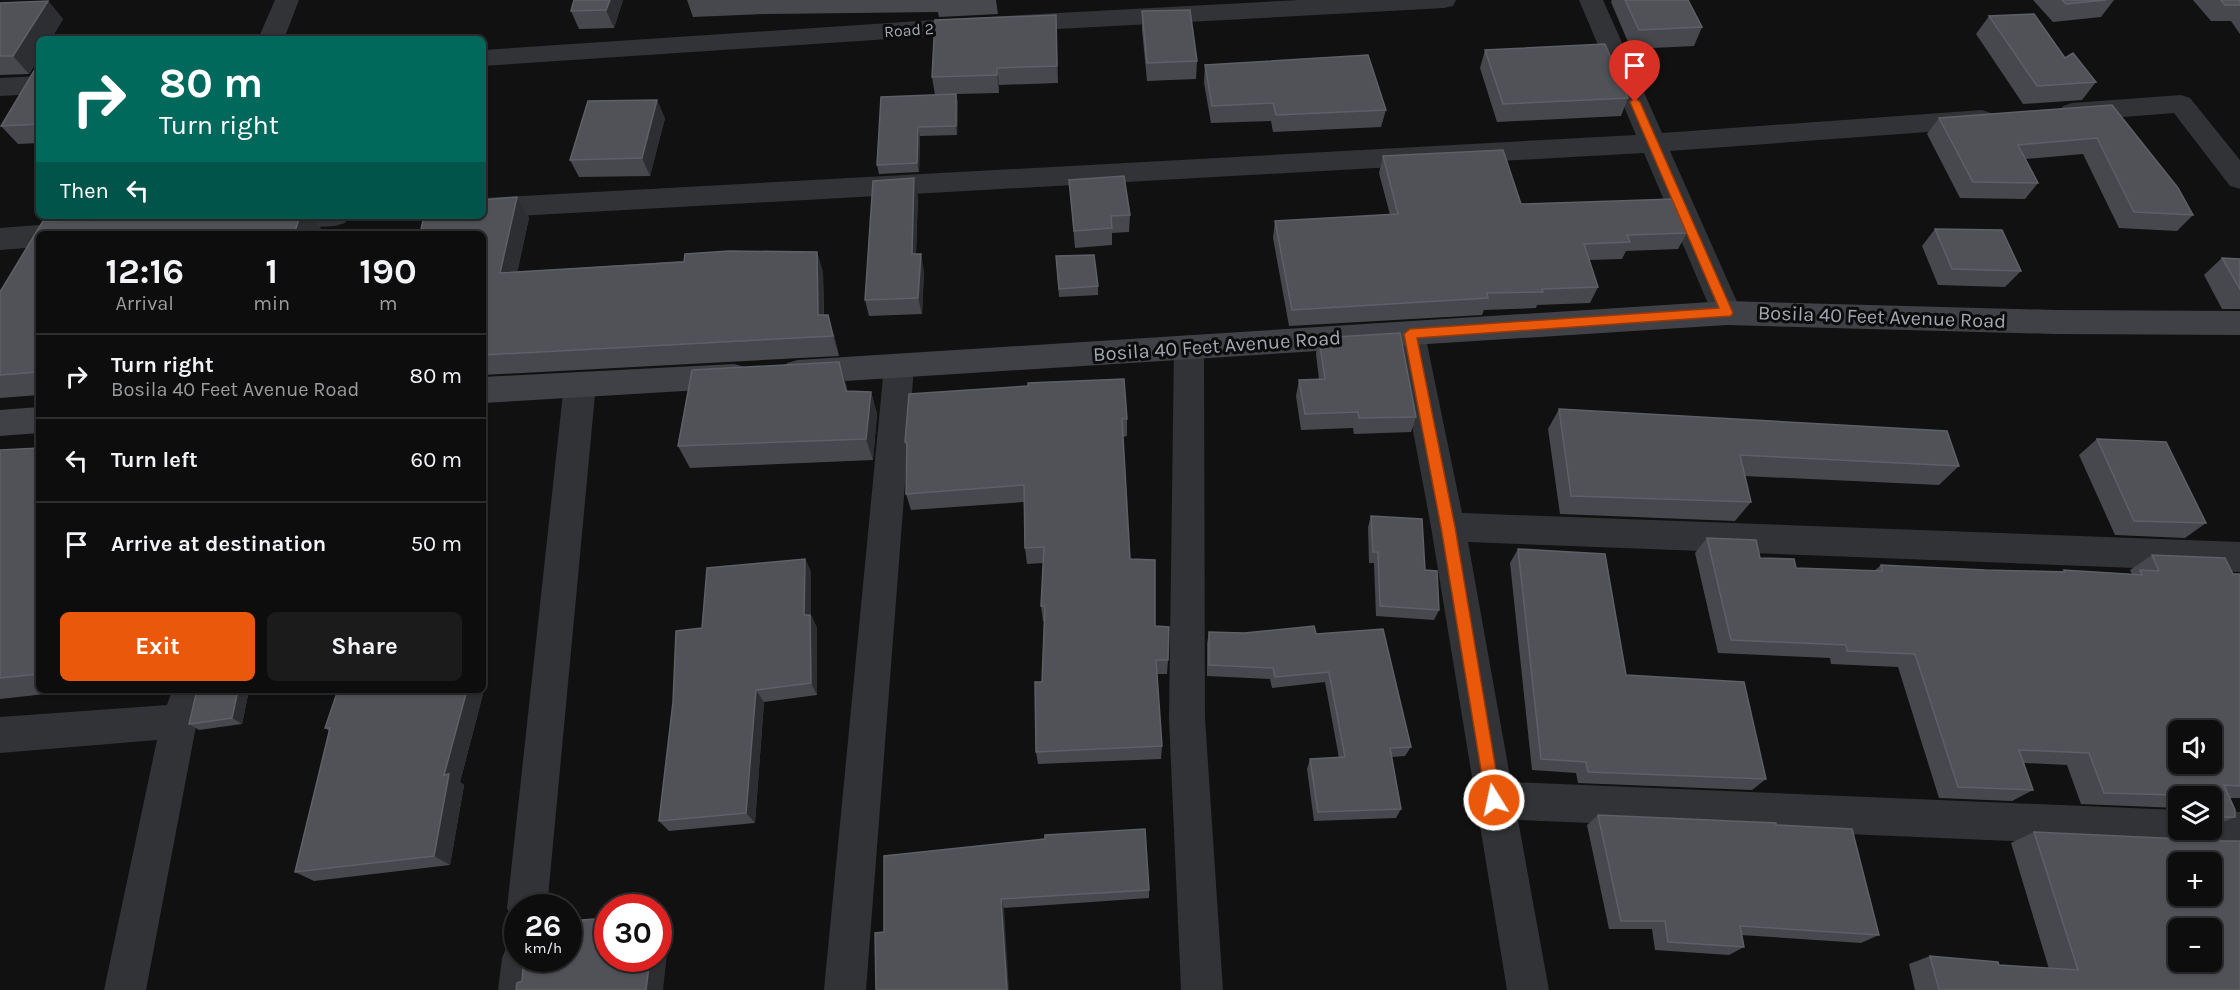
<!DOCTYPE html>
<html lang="en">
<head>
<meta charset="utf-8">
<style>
	:root { --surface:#0d0d0e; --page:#1b1b1c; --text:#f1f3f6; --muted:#9a9c9e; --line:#2d2d2e; --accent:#ea580c }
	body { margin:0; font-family:Karla,sans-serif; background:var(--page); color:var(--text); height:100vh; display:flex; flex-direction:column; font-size:22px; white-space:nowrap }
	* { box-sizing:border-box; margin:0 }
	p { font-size:20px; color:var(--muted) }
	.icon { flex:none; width:33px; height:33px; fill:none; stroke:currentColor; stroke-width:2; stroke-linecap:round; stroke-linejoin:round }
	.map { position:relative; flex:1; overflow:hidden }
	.panel { position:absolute; left:36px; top:231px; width:450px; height:462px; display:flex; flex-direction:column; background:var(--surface); border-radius:9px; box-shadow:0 2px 4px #0004,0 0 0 2px var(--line) }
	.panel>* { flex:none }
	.guide { position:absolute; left:36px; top:36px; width:450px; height:183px; border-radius:9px; box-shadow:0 2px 4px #0004,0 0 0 2px var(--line); background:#00695c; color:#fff; overflow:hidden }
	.controls { position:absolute; left:2168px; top:720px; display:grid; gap:12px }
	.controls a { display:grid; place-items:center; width:54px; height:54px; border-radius:9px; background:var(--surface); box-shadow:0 2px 4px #0004,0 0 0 2px var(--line); font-size:30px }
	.speed { position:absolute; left:504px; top:894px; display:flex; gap:12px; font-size:30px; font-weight:700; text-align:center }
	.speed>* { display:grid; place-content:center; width:78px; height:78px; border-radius:50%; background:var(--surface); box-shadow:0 2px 4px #0004,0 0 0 2px var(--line); line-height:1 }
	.speed small { font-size:15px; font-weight:400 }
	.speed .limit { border:9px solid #d22; background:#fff; color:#111 }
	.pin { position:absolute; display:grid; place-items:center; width:51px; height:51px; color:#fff; margin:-62px -26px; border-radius:50% 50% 50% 0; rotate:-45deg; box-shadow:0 0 6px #0007 }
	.pin .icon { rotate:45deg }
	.me { position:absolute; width:66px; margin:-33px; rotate:350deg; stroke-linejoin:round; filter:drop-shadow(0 0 4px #0008) }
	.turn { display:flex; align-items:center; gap:21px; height:126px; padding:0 24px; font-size:27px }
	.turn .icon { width:78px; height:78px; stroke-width:2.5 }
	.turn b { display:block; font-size:42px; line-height:51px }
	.then { display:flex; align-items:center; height:57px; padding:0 24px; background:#0003; gap:12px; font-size:22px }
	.eta { display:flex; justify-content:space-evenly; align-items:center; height:102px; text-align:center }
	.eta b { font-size:36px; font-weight:700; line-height:42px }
	.primary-button { display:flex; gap:12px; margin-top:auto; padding:12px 24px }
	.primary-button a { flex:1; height:69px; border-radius:9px; background:var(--accent); color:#fff; font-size:24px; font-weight:700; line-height:69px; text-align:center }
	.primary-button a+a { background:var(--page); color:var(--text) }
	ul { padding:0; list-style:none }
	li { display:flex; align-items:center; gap:18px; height:84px; padding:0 24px; border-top:2px solid var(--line) }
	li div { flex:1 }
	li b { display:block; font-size:22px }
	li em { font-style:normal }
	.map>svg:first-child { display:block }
</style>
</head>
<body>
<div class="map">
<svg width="2240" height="990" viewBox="0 0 2240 990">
	<rect width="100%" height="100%" fill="#111112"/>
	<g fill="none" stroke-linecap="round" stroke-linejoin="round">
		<!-- street -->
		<g fill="#323337" fill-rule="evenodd">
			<polygon points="275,0 299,0 284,39 258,39"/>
			<polygon points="1299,0 1456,0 1453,6 1444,8 949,35 483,66 483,50 949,19"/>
			<polygon points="1579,0 1603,0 1662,133 1982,110 1991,113 1995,119 1991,125 1982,128 1670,151 1742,313 1738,321 1727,325 1716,321 1712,313 1644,153 483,218 476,216 483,216 483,198 1636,135"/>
			<polygon points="39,76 39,94 0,96 0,78"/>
			<polygon points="2181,95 2190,98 2240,160 2240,189 2230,186 2174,113 2072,121 2063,118 2059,112 2063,106 2072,103"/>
			<polygon points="255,216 349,216 345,223 335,226 267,230 257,227 253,220"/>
			<polygon points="39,225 49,229 52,234 39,234 39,247 0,250 0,228"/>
			<polygon points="1410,322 1421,326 1425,334 1462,513 2240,542 2240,572 1468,542 1511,782 2178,810 2178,830 2211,830 2211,811 2240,812 2240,850 2194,849 2185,845 2178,848 1518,820 1549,990 1507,990 1431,527 1395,334 1399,326"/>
			<polygon points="1189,335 1200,339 1204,347 1205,718 1223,990 1181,990 1169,718 1174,347 1178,339"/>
			<polygon points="899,355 910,358 914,367 866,990 824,990 884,367 888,358"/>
			<polygon points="580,372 591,375 596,384 547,908 518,908 518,924 513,922 507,908 564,384 569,375"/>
			<polygon points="172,690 208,690 197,721 146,990 104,990 157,740 0,753 0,717 167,705"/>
			<polygon points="518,939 518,958 542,958 540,990 498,990 502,958 508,944"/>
		</g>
		<!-- secondary -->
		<g fill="#404147" fill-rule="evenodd">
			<polygon points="1727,301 2055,310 2240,311 2240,335 2055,334 1727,325 798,384 787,381 783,372 787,363 798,360"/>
			<polygon points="734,364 745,367 750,376 745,385 734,388 483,403 483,377"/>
			<polygon points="39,407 39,433 0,436 0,410"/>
		</g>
	</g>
	<!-- wall -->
	<g fill="#47484d">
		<polygon points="623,0 614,28 579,29 571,11"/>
		<polygon points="687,0 996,0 998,14 939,17 938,12 767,14 693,17"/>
		<polygon points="1612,0 1688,0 1702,27 1694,46 1631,49 1611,2"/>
		<polygon points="2033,0 2114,0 2101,17 2053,22"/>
		<polygon points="2193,0 2240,0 2240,34 2231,21 2211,21"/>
		<polygon points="48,1 63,19 51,39 39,39 39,58 29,74 0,75 0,3"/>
		<polygon points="1142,11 1197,61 1196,79 1147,81 1142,30"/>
		<polygon points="1056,15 1058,83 999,85 999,93 956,94 958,103 957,135 920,136 919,172 879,174 877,165 935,95 932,77"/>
		<polygon points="1989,16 2065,58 2096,82 2082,100 2023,104 1976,34"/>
		<polygon points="1485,50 1628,98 1621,116 1497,122 1480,68"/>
		<polygon points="1205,65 1386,110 1381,127 1273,132 1271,121 1211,123 1204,83"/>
		<polygon points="39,70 39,143 18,144 1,126"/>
		<polygon points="2112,105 2193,215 2177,231 2119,228 2083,154 2025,159 2038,183 2025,199 1960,198 1927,134 1939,118"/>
		<polygon points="665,118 650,176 579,177 570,160"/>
		<polygon points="1383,156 1521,204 1687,233 1678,249 1626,251 1622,259 1589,260 1598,287 1590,303 1537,305 1536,308 1484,310 1482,315 1289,326 1273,238 1275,221 1390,215 1379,173"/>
		<polygon points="1069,180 1130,215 1129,232 1112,233 1112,245 1075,248"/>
		<polygon points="918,196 916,254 924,271 922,314 869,316 865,300"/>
		<polygon points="517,197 529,218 517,272 817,252 823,273 824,315 834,335 839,356 483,375 483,234"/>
		<polygon points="188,216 311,216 321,229 319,234 39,234 39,395 0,398 0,292 43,221 186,219"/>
		<polygon points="1935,229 2021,271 2005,287 1938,285 1922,246"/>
		<polygon points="1056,256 1098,286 1098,295 1059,297"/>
		<polygon points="2222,258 2240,259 2240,309 2222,309 2204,275"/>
		<polygon points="1319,338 1416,417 1411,432 1354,434 1353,428 1301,430 1296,396 1299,380 1319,379 1316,354"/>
		<polygon points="846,384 847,391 871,392 877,414 873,460 690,468 678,446"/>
		<polygon points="1559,409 1959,466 1939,485 1744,476 1751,502 1735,521 1560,514 1548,429"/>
		<polygon points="1127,419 1127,436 1123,437 1130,559 1168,660 1167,674 1157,674 1162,746 1161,759 1038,764 1036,752 1042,682 1044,621 1043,621 1041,606 1043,563 1027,564 1025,548 1024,502 911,510 906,494 907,450 905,442"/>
		<polygon points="2097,439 2206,523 2185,538 2115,535 2079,455"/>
		<polygon points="39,448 39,690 82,690 0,699 0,450"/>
		<polygon points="1371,516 1425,570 1439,610 1434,620 1376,616 1374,563 1369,563 1368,527"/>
		<polygon points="1707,538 1760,558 1796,568 1874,571 1881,565 1985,570 2062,571 2064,570 2132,574 2130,570 2152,555 2233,574 2240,574 2240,798 2229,798 2235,817 2211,827 2211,796 2178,796 2178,808 2081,804 2067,765 2024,763 2033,790 2012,801 1939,798 1898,667 1831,664 1830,658 1718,653 1695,553"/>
		<polygon points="1518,549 1626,675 1766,779 1752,790 1578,783 1576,773 1532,770 1510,563"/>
		<polygon points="805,559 811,572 811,615 817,628 817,695 764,702 755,823 669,831 659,821 702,628"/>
		<polygon points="1209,632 1244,633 1316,634 1411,747 1405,756 1392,757 1401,809 1396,818 1314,821 1307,769 1310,759 1339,758 1325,682 1272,688 1270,679 1207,676 1207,643"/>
		<polygon points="197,690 249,690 242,724 199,730 189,724"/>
		<polygon points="338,690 478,690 483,694 460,782 464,785 450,865 314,881 295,872 329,731 325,728"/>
		<polygon points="1598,815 1776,825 1879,935 1861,943 1741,935 1744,947 1729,955 1655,950 1652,929 1609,929 1587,825"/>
		<polygon points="2034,832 2240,990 1915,990 1909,964 1930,956 1999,965 2049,969 2011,843"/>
		<polygon points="884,856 1149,890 1149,898 1004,908 884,932"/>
	</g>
	<!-- shaded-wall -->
	<g fill="#2d2e31">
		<polygon points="610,0 623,0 614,28 606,10"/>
		<polygon points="48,1 63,19 51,39 39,39 39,58 29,74 13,56"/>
		<polygon points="997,68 999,85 999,93 997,75"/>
		<polygon points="956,94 958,103 957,135 956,126"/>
		<polygon points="657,100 665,118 650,176 642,158"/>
		<polygon points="918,127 920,136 919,172 917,163"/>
		<polygon points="914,178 918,196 915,271 912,254"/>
		<polygon points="517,197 529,218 513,293 500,273"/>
		<polygon points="300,216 311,216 321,229 319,234 294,234"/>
		<polygon points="817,252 823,273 824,335 818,315"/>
		<polygon points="921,254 924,271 922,314 918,298"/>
		<polygon points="828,315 834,335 839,356 833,336"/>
		<polygon points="839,362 846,384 853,413 846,391"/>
		<polygon points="871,392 877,414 873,460 866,439"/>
		<polygon points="805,559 811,572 811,615 817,628 817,695 811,683 804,615"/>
		<polygon points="238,690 249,690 242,724 232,718"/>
		<polygon points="467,690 478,690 483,694 460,782 464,785 450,865 434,856 444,775"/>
		<polygon points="756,690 764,702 755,823 746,813"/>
		<polygon points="1001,899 1004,908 1009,990 1007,990"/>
		<polygon points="658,917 670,926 663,990 646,990 650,958 658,958"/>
	</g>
	<!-- building -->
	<g fill="#515258" stroke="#5d6066" stroke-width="1.5" fill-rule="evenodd">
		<polygon points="574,0 610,0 606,10 571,11"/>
		<polygon points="1625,0 1688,0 1702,27 1639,30"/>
		<polygon points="2062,0 2106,0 2066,4"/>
		<polygon points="2221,0 2240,0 2240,5 2225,5"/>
		<polygon points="48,1 13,56 0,56 0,3"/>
		<polygon points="1190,10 1197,61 1147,63 1142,11"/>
		<polygon points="2034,14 2065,58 2073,53 2096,82 2037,86 1989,16"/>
		<polygon points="1056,15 1057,66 997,68 997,75 932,77 935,20"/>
		<polygon points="1605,44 1628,98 1503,104 1485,50"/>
		<polygon points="1368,55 1386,110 1276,115 1273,103 1212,106 1205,65"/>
		<polygon points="39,70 39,124 1,126 34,71"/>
		<polygon points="956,94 956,126 918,127 917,163 877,165 881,97"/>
		<polygon points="657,100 642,158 570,160 588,101"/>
		<polygon points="2112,105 2178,188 2193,215 2134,212 2097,138 2018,145 2038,183 1973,182 1939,118"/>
		<polygon points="1503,150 1521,204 1674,199 1687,233 1627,235 1630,242 1584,244 1598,287 1542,289 1543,292 1487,293 1488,298 1292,310 1275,221 1398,214 1383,156"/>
		<polygon points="1124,176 1130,215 1111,216 1112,228 1074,231 1069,180"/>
		<polygon points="914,178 912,254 921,254 918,298 865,300 873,181"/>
		<polygon points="517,197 500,273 684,262 685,254 729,251 817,252 818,315 828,315 833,336 483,355 483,234 420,234 424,216 483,216 483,200"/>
		<polygon points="188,216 300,216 294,234 39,234 39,372 0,375 0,292 43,221 186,219"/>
		<polygon points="1935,229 2002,230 2021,271 1952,269"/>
		<polygon points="1094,255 1098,286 1059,289 1056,256"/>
		<polygon points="2222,258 2240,259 2240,289"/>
		<polygon points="1400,333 1416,417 1359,418 1358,412 1305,414 1299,380 1325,379 1319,338"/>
		<polygon points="839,362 846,391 871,392 866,439 678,446 692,370"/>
		<polygon points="1124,379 1127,419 1122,419 1130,559 1155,560 1155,626 1169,627 1168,660 1156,660 1162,746 1036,752 1035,682 1042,682 1045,606 1041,606 1044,547 1025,548 1024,485 906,494 907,442 905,442 909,394 1028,386 1028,383"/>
		<polygon points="1559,409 1947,431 1959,466 1740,455 1751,502 1571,496"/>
		<polygon points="2097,439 2166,442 2206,523 2134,521"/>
		<polygon points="39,448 39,674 0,678 0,450"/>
		<polygon points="1371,516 1422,519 1425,570 1437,571 1439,610 1380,606 1378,552 1373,552"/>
		<path d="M1707,538L1756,540L1760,558L1794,559L1796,568L1882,571L1881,565L1985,570L2065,572L2064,570L2142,575L2140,570L2159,571L2152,555L2225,558L2233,574H2240V786L2224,785L2235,810V817H2211V796L2104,793L2089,753L2019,750L2033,790L1958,787L1915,654L1847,651L1846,645L1731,640ZM2178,730H2211V764H2178Z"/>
		<polygon points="1518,549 1605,554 1626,675 1744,682 1766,779 1588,772 1586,762 1541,759"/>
		<polygon points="805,559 804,615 810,615 811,683 756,690 746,813 659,821 673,702 676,631 702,628 707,568"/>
		<polygon points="1314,626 1316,634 1383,629 1411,747 1390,748 1401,809 1318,812 1310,759 1345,757 1329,672 1275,677 1273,668 1209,665 1209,632 1244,633"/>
		<polygon points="197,690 238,690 232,718 189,724"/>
		<polygon points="338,690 467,690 444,775 449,774 434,856 295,872 330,728 325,728"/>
		<polygon points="1598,815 1776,823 1776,825 1852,829 1879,935 1740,926 1744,947 1668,942 1665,921 1621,921"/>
		<polygon points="1145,829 1149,890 1001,899 1007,990 876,990 875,933 884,932 884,856 1045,839 1045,835"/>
		<path d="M2034,832L2205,840L2212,837L2222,841H2240V990H1939L1930,956L1998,962L1999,965L2078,970ZM2178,862H2211V896H2178ZM2178,928H2211V962H2178Z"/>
		<polygon points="608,918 608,958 650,958 646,990 516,990 517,983 522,981 524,958 568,958 568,921"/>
	</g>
	<!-- route -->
	<polygon fill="#ea580c" stroke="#983908" stroke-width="1.5" points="1635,98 1640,102 1733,313 1731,316 1417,338 1455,527 1501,800 1499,806 1494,808 1488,806 1486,800 1441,527 1404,334 1410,329 1719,308 1630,102"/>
	<g text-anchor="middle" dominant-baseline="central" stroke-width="6" stroke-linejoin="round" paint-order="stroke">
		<!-- far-street labels -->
		<g font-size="16" fill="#a2a7b2" stroke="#0c0c0d">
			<text transform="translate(909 30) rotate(-4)">Road 2</text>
		</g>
		<!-- street labels -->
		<g font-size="20" fill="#a2a7b2" stroke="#0c0c0d">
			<text transform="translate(1882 317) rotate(2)">Bosila 40 Feet Avenue Road</text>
			<text transform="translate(1217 346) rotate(-4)">Bosila 40 Feet Avenue Road</text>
		</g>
	</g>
</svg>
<div class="controls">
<a><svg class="icon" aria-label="sound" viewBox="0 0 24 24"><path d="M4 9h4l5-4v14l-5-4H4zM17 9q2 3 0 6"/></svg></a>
<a><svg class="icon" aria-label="layers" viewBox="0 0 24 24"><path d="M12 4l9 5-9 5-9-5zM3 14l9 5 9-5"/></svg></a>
<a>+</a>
<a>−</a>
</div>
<div class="speed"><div>26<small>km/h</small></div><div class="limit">30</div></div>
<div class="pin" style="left:1635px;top:102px;background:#d93025"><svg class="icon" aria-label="arrive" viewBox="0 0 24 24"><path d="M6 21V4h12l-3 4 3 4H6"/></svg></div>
<svg class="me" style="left:1494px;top:800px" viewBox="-20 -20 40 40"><circle r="17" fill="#ea580c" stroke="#fff" stroke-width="3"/><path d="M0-11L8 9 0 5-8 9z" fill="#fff"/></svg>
<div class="guide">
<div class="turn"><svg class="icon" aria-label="right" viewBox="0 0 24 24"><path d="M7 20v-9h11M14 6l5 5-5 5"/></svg><div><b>80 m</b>Turn right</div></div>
<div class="then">Then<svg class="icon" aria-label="left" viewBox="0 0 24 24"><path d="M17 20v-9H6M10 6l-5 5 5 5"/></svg></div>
</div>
<section class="panel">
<div class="eta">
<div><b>12:16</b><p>Arrival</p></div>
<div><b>1</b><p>min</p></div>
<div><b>190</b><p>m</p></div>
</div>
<ul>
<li><svg class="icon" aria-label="right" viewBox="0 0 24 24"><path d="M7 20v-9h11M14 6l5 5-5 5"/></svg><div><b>Turn right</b><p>Bosila 40 Feet Avenue Road</p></div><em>80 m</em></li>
<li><svg class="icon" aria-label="left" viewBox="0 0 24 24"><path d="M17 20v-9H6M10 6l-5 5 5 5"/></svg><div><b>Turn left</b></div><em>60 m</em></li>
<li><svg class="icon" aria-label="arrive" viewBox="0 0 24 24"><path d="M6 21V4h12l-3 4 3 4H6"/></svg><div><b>Arrive at destination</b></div><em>50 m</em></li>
</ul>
<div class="primary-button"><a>Exit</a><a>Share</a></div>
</section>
</div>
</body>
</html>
